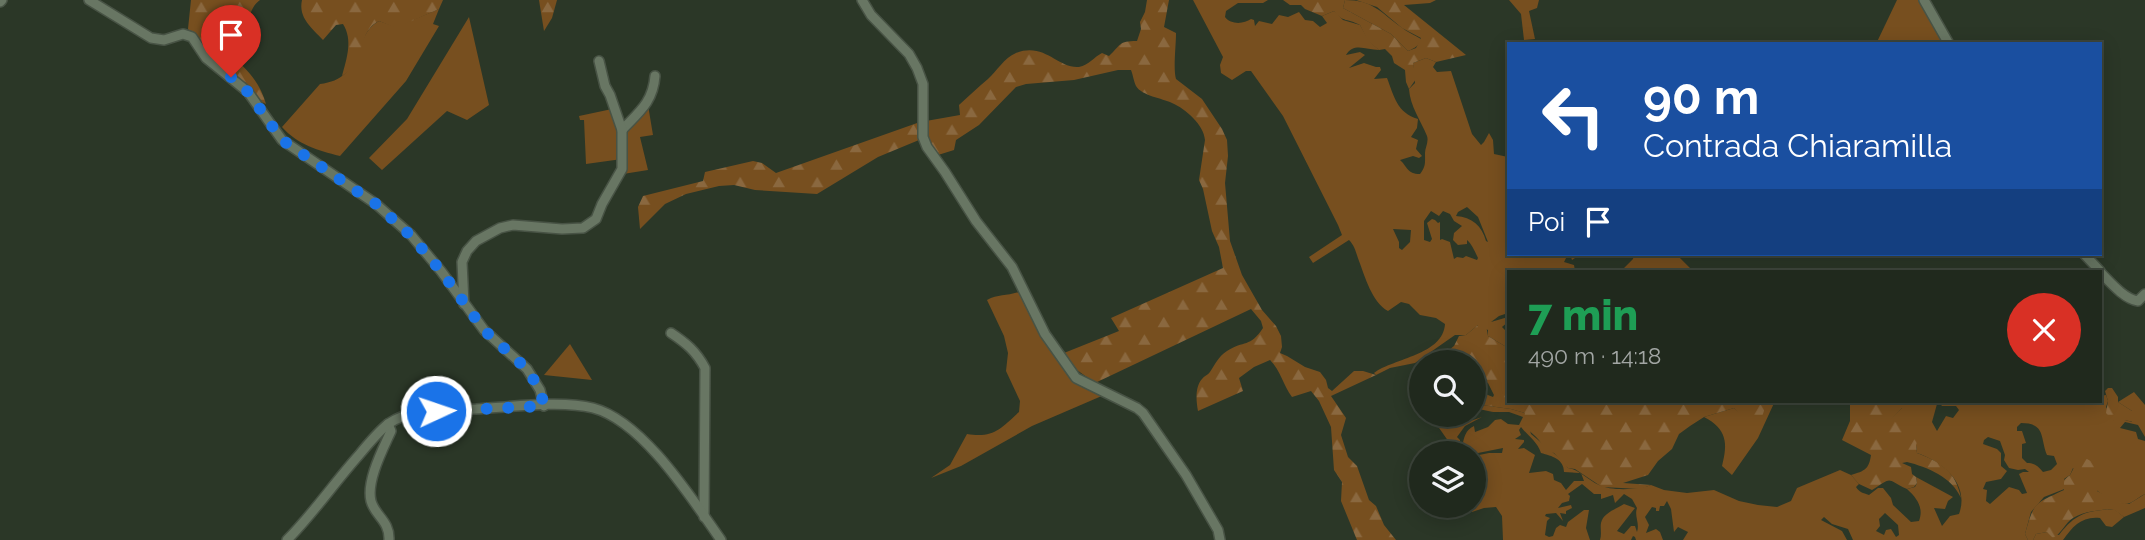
<!DOCTYPE html>
<html lang="it">
<head>
<meta charset="utf-8">
<style>
	:root { --surface:#20291d; --page:#2d352a; --text:#f1f3f6; --muted:#a2a6a4; --line:#3d453b }
	body { margin:0; font-family:Raleway,sans-serif; background:var(--page); color:var(--text); height:100vh; display:flex; flex-direction:column; font-size:26px; white-space:nowrap }
	* { box-sizing:border-box; margin:0 }
	p { font-size:23px; color:var(--muted) }
	.icon { flex:none; width:38px; height:38px; fill:none; stroke:currentColor; stroke-width:2; stroke-linecap:round; stroke-linejoin:round }
	.map { position:relative; flex:1; overflow:hidden }
	.side { position:absolute; left:1507px; top:270px; width:595px; height:133px; display:flex; flex-direction:column; background:var(--surface); border-radius:0px; box-shadow:0 4px 18px #0003,0 0 0 2px var(--line) }
	.side>* { flex:none }
	.top-card { position:absolute; left:1507px; top:42px; width:595px; height:214px; border-radius:0px; box-shadow:0 4px 18px #0003,0 0 0 2px var(--line); background:#1a4fa0; color:#fff; overflow:hidden }
	.buttons { position:absolute; left:1409px; top:350px; display:grid; gap:14px }
	.buttons a { display:grid; place-items:center; width:77px; height:77px; border-radius:50%; background:var(--surface); box-shadow:0 4px 18px #0003,0 0 0 2px var(--line); font-size:35px }
	.pin { position:absolute; display:grid; place-items:center; width:60px; height:60px; color:#fff; margin:-72px -30px; border-radius:50% 50% 50% 0; rotate:-45deg; box-shadow:0 0 7px #0007 }
	.pin .icon { rotate:45deg }
	.me { position:absolute; width:77px; margin:-38px; rotate:87deg; stroke-linejoin:round; filter:drop-shadow(0 0 5px #0008) }
	.turn { display:flex; align-items:center; gap:24px; height:147px; padding:0 21px; font-size:32px }
	.turn .icon { width:91px; height:91px; stroke-width:2.5 }
	.turn b { display:block; font-size:49px; line-height:60px }
	.then { display:flex; align-items:center; height:66px; padding:0 21px; background:#0003; gap:14px; font-size:26px }
	.round { display:grid; place-items:center; flex:none; width:74px; height:74px; border-radius:37px; background:var(--page) }
	.head { display:flex; align-items:center; justify-content:space-between; height:119px; padding:0 21px }
	h1 { font-size:42px; font-weight:800; line-height:52px; color:#1e9e55 }
	.map>svg:first-child { display:block }
</style>
</head>
<body>
<div class="map">
<svg width="2145" height="540" viewBox="0 0 2145 540">
	<defs>
		<pattern id="forest-firs" width="22" height="20" patternUnits="userSpaceOnUse" patternTransform="scale(1.75)"><rect width="22" height="20" fill="#774f1f"/><path d="M5 1l3.5 6h-7zM16 11l3.5 6h-7z" fill="#8a683f"/></pattern>
	</defs>
	<rect width="100%" height="100%" fill="#2b3727"/>
	<!-- green -->
	<g fill="#774f1f" fill-rule="evenodd">
		<path d="M1193,0H1268L1263,3H1238L1226,11L1225,17C1231,25 1244,24 1251,19L1254,20L1255,26L1259,21L1272,24L1279,15L1288,17L1299,12L1305,20L1313,21L1320,27L1327,23L1322,16L1334,11L1343,20L1360,25L1369,41L1379,50C1366,50 1354,42 1346,55L1360,52L1365,55L1349,68L1364,63L1376,67H1380L1381,70L1374,79L1387,78C1394,96 1397,113 1418,119L1417,128L1411,137L1418,140L1416,149L1422,156L1419,158L1413,156L1400,160C1407,166 1407,174 1420,174C1426,166 1425,163 1425,153C1425,148 1429,142 1427,136C1421,121 1410,106 1409,89L1415,83L1413,63L1426,58L1436,62L1433,67L1437,72L1451,71L1472,134L1481,145L1484,142L1489,133L1493,140L1494,154L1508,157V254H1581L1572,260L1571,257L1567,256L1564,262L1574,265L1575,271H1508V313L1499,316L1491,322L1508,317V322L1502,327L1505,330L1508,326V348L1488,336V330L1478,325L1466,335H1455L1415,363L1390,368L1376,375L1374,373C1394,358 1443,355 1445,324L1436,318L1420,315L1409,304L1401,302L1388,311C1372,302 1365,277 1359,261C1356,253 1355,246 1349,240L1313,263L1309,257L1342,235L1338,225L1283,116L1251,71H1246L1232,80L1221,73L1220,65L1223,57ZM1467,207L1478,217L1488,242L1486,241C1482,226 1472,217 1456,216L1458,212ZM1431,211L1439,216L1443,211L1450,214L1454,221L1462,226L1454,233L1453,240L1458,245L1467,244V240C1472,244 1475,252 1478,258L1477,260L1466,256L1463,258L1457,257L1454,259L1450,242L1442,239L1440,240V222L1438,223L1435,220L1432,219L1427,223L1432,239L1430,242L1424,240V221ZM1393,229L1411,230L1410,242L1402,250L1399,248V242Z"/>
		<path d="M1345,0C1373,0 1380,12 1401,27C1407,32 1415,35 1421,39C1419,46 1415,48 1408,51L1391,34L1343,8Z"/>
		<polygon points="1509,0 1539,0 1537,8 1529,11 1535,39 1524,40 1521,14"/>
		<polygon points="1897,0 1920,0 1946,44 1876,44"/>
		<path d="M439,9L433,24L439,26L406,81L340,156C317,150 298,145 282,127L320,84C366,79 352,35 379,21L396,27Z"/>
		<polygon points="469,17 489,105 467,120 447,111 382,170 369,158 407,119"/>
		<polygon points="648,105 653,135 640,137 648,170 623,174 622,159 586,164 584,120 580,120 579,116 612,109 617,123 639,120 639,114"/>
		<polygon points="1634,254 1673,254 1678,256 1693,271 1621,271 1633,259"/>
		<path d="M1019,292L1045,341L1070,379L1104,395L1032,426L961,466L931,478L950,465L967,434C994,438 1000,429 1019,412L1020,401L1006,371L1008,353L1004,336L987,300C998,294 1007,296 1019,292Z"/>
		<polygon points="570,344 592,380 544,375"/>
		<path d="M2134,392L2145,405V437L2138,425L2125,422L2120,428L2136,432L2138,439L2145,441V494C2140,496 2135,501 2130,503C2113,510 2084,479 2073,468L2070,475L2064,479L2067,488L2044,497L2031,512L2025,534L2028,540H1853L1848,529L1832,524L1824,517L1821,520L1842,531L1847,540H1683L1688,532L1678,527L1674,532L1671,509L1667,501L1664,506H1660L1659,511H1656V508L1652,507L1645,517L1649,525L1646,533L1656,529L1660,532L1663,540H1636L1635,537L1633,536L1631,540H1600C1602,534 1600,528 1601,523C1603,513 1616,509 1624,504L1635,508L1617,531L1624,534L1631,526H1635L1637,532C1640,523 1634,516 1637,508L1632,499L1624,494L1615,503L1613,495L1601,499V494H1594L1582,484L1568,494L1570,496L1569,501L1562,503L1558,508L1571,505L1572,508L1566,511V514L1560,513L1563,521L1556,513L1546,514L1545,516L1550,518L1547,521L1545,535L1549,537L1553,536L1556,528L1560,525L1566,527L1568,522L1584,510H1589L1586,528L1590,540H1503L1502,516L1496,507L1484,508L1472,512L1470,506H1474V456L1489,453H1502L1503,448L1478,453H1453L1451,445L1430,415H1465L1453,420L1447,417L1443,423L1453,427L1482,417L1465,426L1457,437L1460,440V445L1462,447C1464,438 1465,430 1474,426L1475,432L1488,427L1495,420L1501,419L1508,424L1519,425L1523,417L1509,412H1493L1474,408V404L1511,409L1525,413L1531,434L1563,461L1568,468C1580,470 1588,480 1599,485C1611,491 1638,490 1651,485L1664,490L1687,493L1714,490L1739,501L1758,505L1777,507L1791,501L1797,488L1840,470L1851,475L1859,484L1856,487C1859,492 1863,493 1869,495L1878,488H1883L1891,498L1893,505L1911,522L1919,521C1924,508 1917,498 1907,489L1915,487L1917,483L1916,477L1953,497L1948,501L1945,509L1934,508L1942,526L1950,516L1959,514C1970,484 1943,462 1917,453L1916,445L1888,421L1902,408V401H1934L1937,404L1932,422L1937,431L1946,416L1953,418L1959,410L1956,406H1942L1938,401H2035C2055,410 2079,401 2100,401V396L2106,395L2108,401L2106,407L2114,421L2125,420L2132,422V411L2118,402ZM2021,423C2046,423 2040,438 2047,455L2054,456L2057,464L2051,470L2043,472C2038,466 2035,463 2027,463L2022,458V444L2026,443L2022,431H2017V427ZM1521,427C1528,436 1537,441 1541,453C1552,456 1564,459 1564,472L1581,473L1584,481H1574L1566,490L1561,483L1554,480L1553,474L1546,471L1529,473L1535,455L1524,448L1518,449L1524,442V440L1515,439L1521,435L1519,430ZM1988,437L2000,441L2005,455L2004,460L2009,468L2018,470L2025,469L2029,472H2023L2019,474L2027,493L2022,494L2019,490L2009,487L1990,504L1986,501L1987,490L1983,489L1986,482L2001,479L2007,471L2001,466V453L1997,449L1983,444L1984,440ZM1885,513L1898,525L1899,535L1896,537L1891,529L1886,530L1884,535L1876,531L1880,526L1879,519Z"/>
		<path d="M1763,401H1775L1758,438L1732,475L1722,466C1728,443 1727,429 1704,417L1734,408L1745,419L1765,404Z"/>
		<path d="M2114,509L2124,517L2112,527L2106,526L2100,518C2082,516 2073,526 2063,540H2033L2036,534L2047,532L2059,535C2076,513 2086,511 2114,509Z"/>
	</g>
	<!-- forest -->
	<g fill="url(#forest-firs)">
		<path d="M191,0H260C251,6 251,16 245,24C239,34 230,41 227,53C245,66 260,82 266,104L260,101L249,86L215,63L188,29Z"/>
		<path d="M302,0H443L439,9L396,28L379,21C361,30 364,49 355,64C352,69 347,72 342,76C347,58 353,40 343,24L336,25L323,40C312,28 298,18 302,0Z"/>
		<polygon points="539,0 557,0 552,18 544,31"/>
		<path d="M1147,0H1169L1164,27L1176,33C1176,46 1173,69 1176,79L1202,99L1222,129L1227,140L1228,156L1225,183L1230,241L1242,275L1262,310L1276,326L1281,336L1282,347L1280,353L1287,356L1305,367L1320,372L1326,380L1328,388L1332,391L1354,371H1363L1376,375L1331,396L1346,418L1341,435L1348,457L1357,466L1369,500L1376,506L1384,525L1396,540H1357L1341,501L1342,482L1334,470L1331,427L1319,401L1311,391L1292,397C1283,385 1281,371 1270,360L1254,367L1239,378L1243,391L1198,411C1196,400 1195,387 1202,379C1204,376 1208,375 1210,372C1216,363 1218,357 1227,351C1244,340 1250,348 1263,328L1261,321L1251,309L1095,383L1077,370L1064,353L1119,331L1111,318L1223,268L1219,247L1212,231L1203,189L1199,180L1205,140C1204,125 1186,109 1172,103C1162,98 1142,96 1136,86C1134,82 1133,75 1131,70H1118L1074,80L1026,84L1016,87L979,125L956,140L954,150L938,155L930,143L926,121L960,115L959,105C969,96 978,87 988,79C997,71 1004,58 1016,53C1045,42 1058,69 1079,67C1089,65 1094,57 1102,53L1109,56C1121,45 1118,41 1137,41L1141,29L1140,22L1145,12Z"/>
		<path d="M1283,0H1348H1345L1343,8L1391,34L1408,51L1416,48L1421,38L1402,28L1377,7L1356,0H1436L1430,3L1404,5L1466,55L1436,62L1426,58L1413,63L1416,79L1409,89L1406,82L1405,70L1394,63L1392,56L1385,49L1379,50L1368,41L1360,25C1350,19 1341,22 1334,11L1322,16L1305,9L1301,5H1290Z"/>
		<polygon points="920,122 919,140 878,157 817,194 755,190 734,185 719,186 686,194 665,204 640,229 638,207 643,196 703,181 705,172 753,161 762,163 776,173"/>
		<path d="M1478,325H1486L1488,336L1508,348V401H1763L1765,404C1764,415 1761,421 1751,428L1734,408L1704,417L1690,426L1679,434L1672,449L1658,461L1648,475L1623,483L1651,485L1640,489L1602,487L1575,469L1568,468L1554,453L1544,450C1542,439 1530,433 1523,424L1525,413L1511,409L1474,404V379L1480,382V389L1475,390L1493,397L1494,395L1488,383L1474,376V362H1469L1464,356L1461,360L1463,362H1434L1454,346L1459,336L1466,335Z"/>
		<polygon points="2108,388 2112,388 2118,397 2118,402 2132,411 2135,418 2133,422 2125,420 2118,426 2106,413 2108,401 2105,391"/>
		<path d="M1850,401H1902V408L1889,421H1904L1921,432L1916,445L1917,453C1941,462 1956,472 1961,498C1952,477 1927,467 1907,462L1902,463L1911,467L1912,474L1916,477L1917,483L1914,487L1907,489C1885,479 1894,476 1872,490L1859,484L1851,475C1865,471 1869,469 1871,455L1842,440L1850,421Z"/>
		<path d="M2087,459L2096,464L2101,476L2097,491L2121,503L2129,504L2145,494V508L2124,517L2113,509C2101,510 2084,511 2073,518C2065,523 2062,533 2053,538L2047,532L2036,534L2033,540H2028L2025,534C2034,502 2034,504 2064,490V480L2070,475L2077,462Z"/>
	</g>
	<g fill="none" stroke-linecap="round" stroke-linejoin="round">
		<!-- minor casing -->
		<g stroke="#485345" stroke-width="12">
			<g id="minor">
				<polyline points="89,0 151,38 164,40 183,34 192,37 206,58 248,92 282,140 376,204 411,235 441,271 484,330 527,369 540,390 544,406"/>
				<polyline points="862,0 871,15 909,54 917,68 923,84 923,137 927,147 945,172 976,221 1012,267 1045,334 1076,378 1137,408 1143,413 1186,475 1218,530 1220,540"/>
				<polyline points="1924,0 1949,44"/>
				<polyline points="0,2 2,0"/>
				<path d="M622,130C639,112 653,102 655,76"/>
				<polyline points="2084,254 2100,271"/>
				<path d="M2100,272C2110,282 2124,299 2138,301L2145,294"/>
				<polyline points="464,304 462,262 467,251 476,241 500,228 513,225 562,229 583,228 596,219 602,204 622,169 622,130 610,95 605,86 599,61"/>
				<path d="M671,333C686,343 696,351 705,368L704,517"/>
				<path d="M388,424L391,431C383,449 366,481 371,501C375,516 390,521 389,540"/>
				<path d="M287,540C313,514 334,483 359,455C368,444 377,433 388,424C412,407 448,410 476,409C510,407 561,400 593,408C643,421 692,499 721,540"/>
			</g>
		</g>
		<!-- minor -->
		<use href="#minor" stroke="#687663" stroke-width="9"/>
	</g>
	<g fill="none" stroke-linecap="round" stroke-linejoin="round">
		<!-- route -->
		<polyline stroke="#1a73e8" stroke-width="12" stroke-dasharray="0 21.6" points="231,77 248,92 282,140 376,204 411,236 441,271 484,330 527,369 540,390 544,406 436,411"/>
	</g>
</svg>
<div class="buttons">
<a><svg class="icon" aria-label="search" viewBox="0 0 24 24"><circle cx="10" cy="10" r="6"/><path d="M15 15l6 6"/></svg></a>
<a><svg class="icon" aria-label="layers" viewBox="0 0 24 24"><path d="M12 4l9 5-9 5-9-5zM3 14l9 5 9-5"/></svg></a>
</div>
<div class="pin" style="left:231px;top:77px;background:#d93025"><svg class="icon" aria-label="arrive" viewBox="0 0 24 24"><path d="M6 21V4h12l-3 4 3 4H6"/></svg></div>
<svg class="me" style="left:436px;top:411px" viewBox="-20 -20 40 40"><circle r="17" fill="#1a73e8" stroke="#fff" stroke-width="3"/><path d="M0-11L8 9 0 5-8 9z" fill="#fff"/></svg>
<div class="top-card">
<div class="turn"><svg class="icon" aria-label="left" viewBox="0 0 24 24"><path d="M17 20v-9H6M10 6l-5 5 5 5"/></svg><div><b>90 m</b>Contrada Chiaramilla</div></div>
<div class="then">Poi<svg class="icon" aria-label="arrive" viewBox="0 0 24 24"><path d="M6 21V4h12l-3 4 3 4H6"/></svg></div>
</div>
<section class="side">
<div class="head"><div><h1>7 min</h1><p>490 m · 14:18</p></div><a class="round" style="background:#d93025;color:#fff"><svg class="icon" aria-label="close" viewBox="0 0 24 24"><path d="M6 6l12 12M18 6L6 18"/></svg></a></div>
</section>
</div>
</body>
</html>
